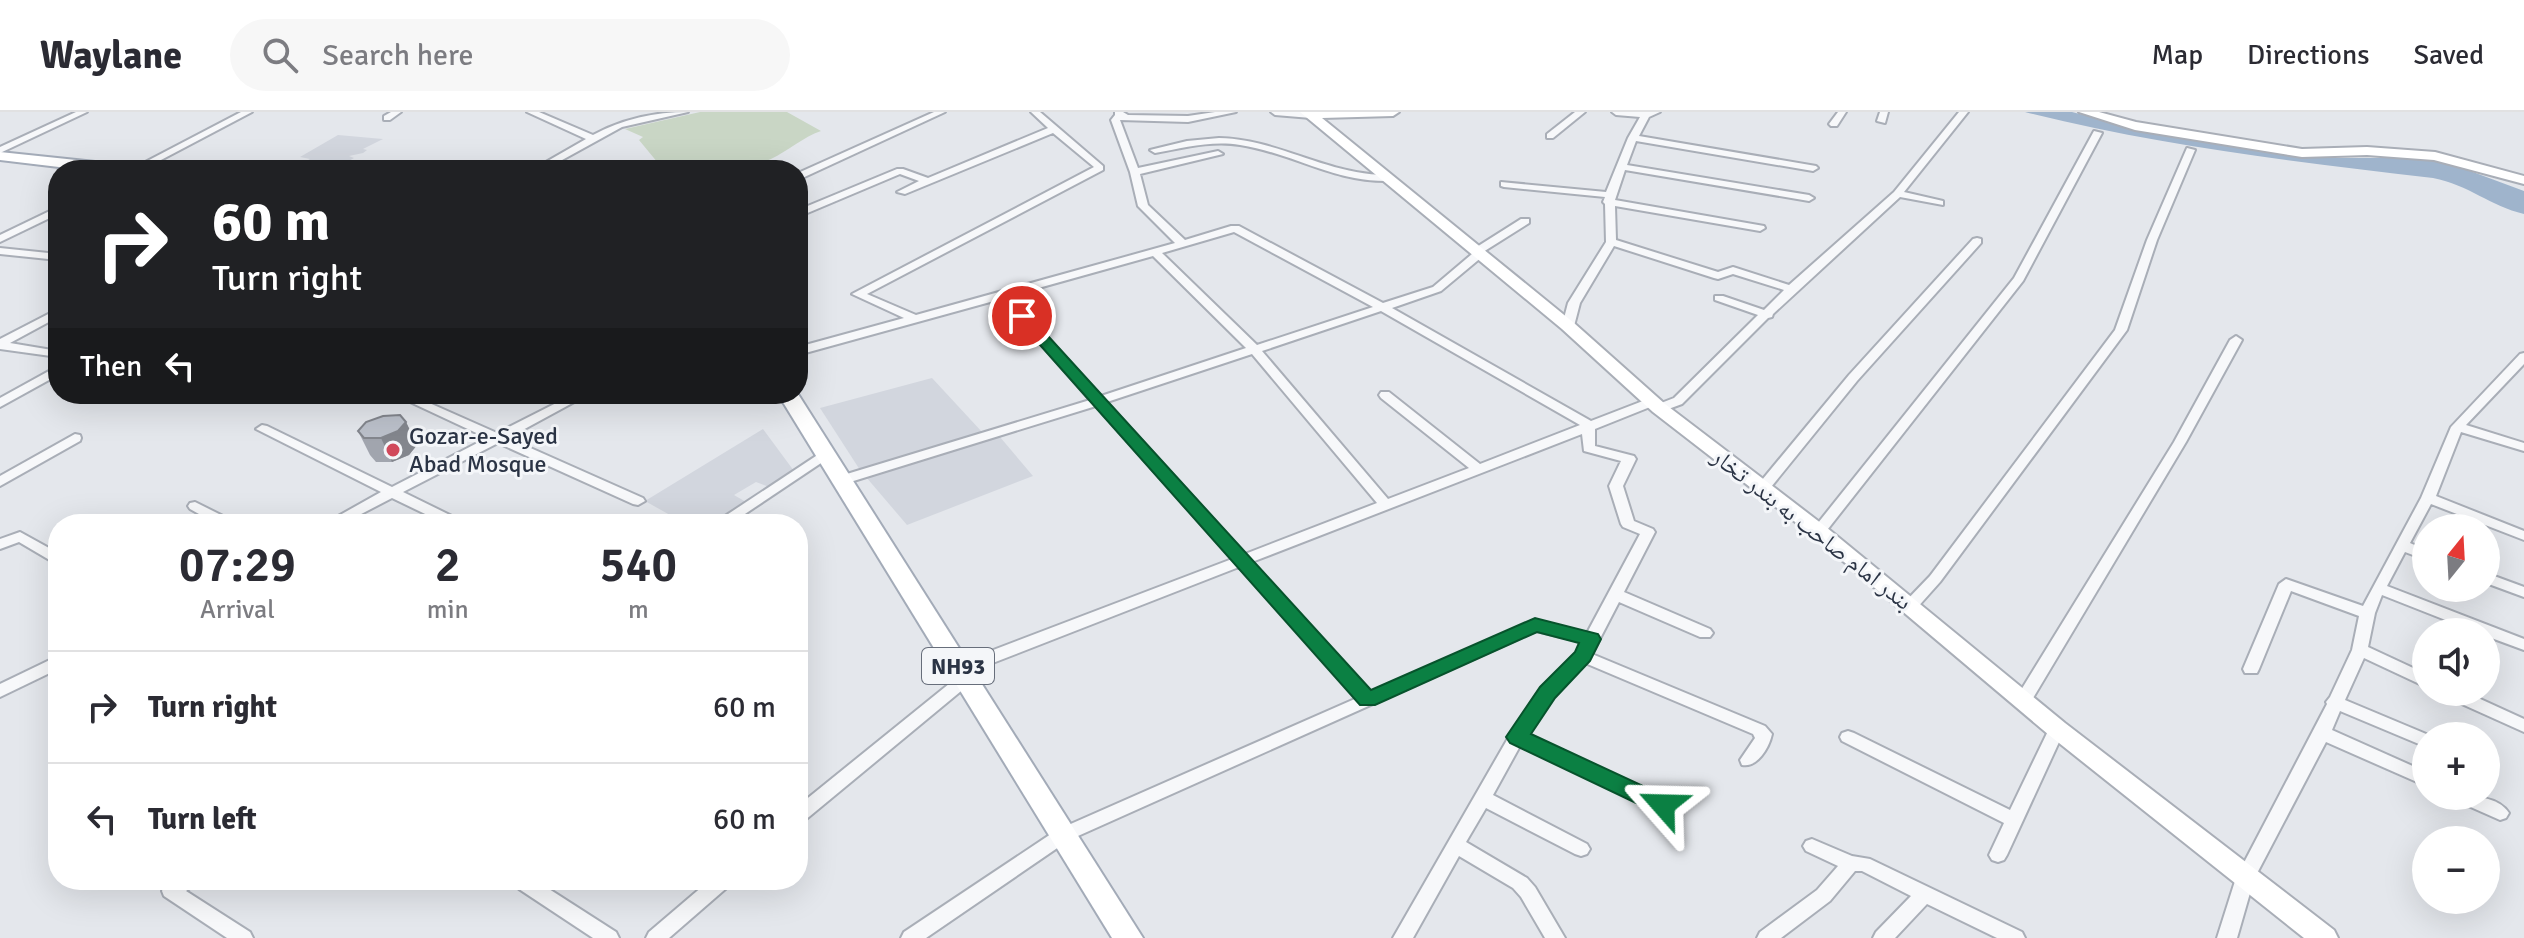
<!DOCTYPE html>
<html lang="en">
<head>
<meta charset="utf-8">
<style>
	:root { --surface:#fff; --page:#f7f7f7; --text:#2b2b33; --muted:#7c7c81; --line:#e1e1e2 }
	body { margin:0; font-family:Signika,"Noto Naskh Arabic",sans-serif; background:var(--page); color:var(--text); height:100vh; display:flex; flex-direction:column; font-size:30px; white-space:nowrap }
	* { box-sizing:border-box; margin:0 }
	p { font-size:26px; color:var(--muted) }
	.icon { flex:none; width:44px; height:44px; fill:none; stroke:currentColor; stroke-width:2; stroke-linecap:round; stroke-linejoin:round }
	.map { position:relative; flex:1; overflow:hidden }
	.details { position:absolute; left:48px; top:402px; width:760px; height:376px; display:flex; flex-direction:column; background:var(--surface); border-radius:32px; box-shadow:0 8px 32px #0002 }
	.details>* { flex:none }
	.hud { position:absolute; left:48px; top:48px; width:760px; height:244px; border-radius:32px; box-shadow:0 8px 32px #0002; background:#202124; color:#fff; overflow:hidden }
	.needle { width:52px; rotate:18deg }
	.fabs { position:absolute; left:2412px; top:402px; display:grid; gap:16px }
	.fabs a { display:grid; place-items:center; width:88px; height:88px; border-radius:50%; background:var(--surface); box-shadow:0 8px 32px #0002; font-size:40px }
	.pin { position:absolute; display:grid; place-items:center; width:68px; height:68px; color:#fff; margin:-34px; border:4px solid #fff; border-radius:50%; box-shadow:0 2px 8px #0007 }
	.me { position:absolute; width:88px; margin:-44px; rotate:295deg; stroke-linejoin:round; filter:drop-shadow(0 0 6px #0008) }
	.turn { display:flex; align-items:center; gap:28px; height:168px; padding:0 32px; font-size:36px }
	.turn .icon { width:104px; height:104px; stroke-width:2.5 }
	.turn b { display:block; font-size:56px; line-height:68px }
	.then { display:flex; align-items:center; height:76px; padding:0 32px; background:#0003; gap:16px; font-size:30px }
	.eta { display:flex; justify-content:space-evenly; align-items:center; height:136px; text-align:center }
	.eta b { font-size:48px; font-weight:600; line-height:56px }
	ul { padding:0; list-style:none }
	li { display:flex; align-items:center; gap:24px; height:112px; padding:0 32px; border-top:2px solid var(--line) }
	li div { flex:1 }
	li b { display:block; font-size:30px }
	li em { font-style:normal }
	header { display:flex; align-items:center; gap:48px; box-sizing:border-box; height:112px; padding:0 40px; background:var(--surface); border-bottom:2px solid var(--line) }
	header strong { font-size:38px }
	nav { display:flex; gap:44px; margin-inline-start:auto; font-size:28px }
	.search { width:560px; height:72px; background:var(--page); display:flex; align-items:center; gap:20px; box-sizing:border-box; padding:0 28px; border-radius:44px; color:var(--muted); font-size:30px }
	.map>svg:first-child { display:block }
</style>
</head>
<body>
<header>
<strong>Waylane</strong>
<div class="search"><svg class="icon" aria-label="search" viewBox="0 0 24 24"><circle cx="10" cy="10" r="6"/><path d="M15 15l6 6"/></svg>Search here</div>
<nav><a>Map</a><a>Directions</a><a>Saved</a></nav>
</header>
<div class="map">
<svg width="2524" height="826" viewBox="0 0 2524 826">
	<rect width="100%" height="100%" fill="#e4e7ec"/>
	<!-- built -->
	<g fill="#d2d6de">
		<polygon points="338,23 383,27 363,37 367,38 363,41 349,44 354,46 342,53 335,52 326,58 293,57 310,47 300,45"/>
		<polygon points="932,266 982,320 860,358 820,296"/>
		<polygon points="763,317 794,359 769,375 756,370 734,383 746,390 714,412 686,412 645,389"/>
		<polygon points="1000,325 1033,364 907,413 866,365"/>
	</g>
	<!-- green -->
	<path fill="#c9d6c5" d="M700,0H787L821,19C803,25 788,39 771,47C734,63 696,58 658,51L639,28L643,25L625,17Z"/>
	<!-- water -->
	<path fill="#9fb4cc" d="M2025,0H2072L2154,21L2321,46H2420L2454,53L2524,79V102C2490,94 2469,73 2433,66C2295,50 2160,34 2025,0Z"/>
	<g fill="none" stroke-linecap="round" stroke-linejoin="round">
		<!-- street casing -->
		<g stroke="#a9aeb7" stroke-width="4">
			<g id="street">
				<polygon points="76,0 87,0 0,41 0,35"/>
				<polygon points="241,0 252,0 142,58 130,58"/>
				<polygon points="391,0 401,0 390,8 384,8 384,4"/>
				<path d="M527,0H539L593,23C622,7 655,0 688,0L622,15L544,58H532L586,27Z"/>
				<polygon points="934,0 945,0 798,68 798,61"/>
				<path d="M1031,0H1040L1103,54V58L867,182L916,203L1175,131L1138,94L1130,60L1111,8L1115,3V0H1123L1128,3L1188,4L1215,0H1236L1188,10L1120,8L1138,56L1218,39L1223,42L1140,62L1148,93L1185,128L1231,114H1239L1383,191L1433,175L1472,142V138L1521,107H1529V111L1483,140V144L1441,179L1392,196L1591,309L1648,287H1656L1658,290L1656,293L1674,286L1758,203L1715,188V184H1723L1764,198L1784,178L1733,162L1718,167L1714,166L1614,134L1580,191L1574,214L1568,217L1564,216L1562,214L1568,191L1606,130L1605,92L1603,90L1605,85L1504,75L1501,74V70L1606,80L1628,26L1640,5L1616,3L1612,0H1660L1649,5L1639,24L1816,54L1818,56L1813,59L1636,29L1627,53L1809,83L1814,86L1809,89L1625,58L1615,88L1764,114L1765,116L1760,119L1615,94L1616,128L1718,160L1733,155L1789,173L1894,80L1959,0H1968L1904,80L1943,89V93L1900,85L1773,202L1772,205L1768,206L1682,292L1663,299H1655L1653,296L1655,293L1595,317V334L1634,344L1636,347L1623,374L1634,409L1653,417L1655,420L1624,480L1710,517L1713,521L1710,525H1700L1619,490L1592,542L1765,614L1772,622C1769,636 1757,656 1742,653L1740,648L1755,626L1753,622L1585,551L1553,584L1527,623L1669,688L1672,693L1669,698L1663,700L1657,698L1520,634L1493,683L1587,732L1590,737L1587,742L1581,744L1575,742L1486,696L1466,730L1527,766L1535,775L1565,826H1545L1521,785L1513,776L1459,744L1413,826H1393L1511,621L1541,576L1577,541L1583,530L1536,519L1069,728L926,826H901L904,820L1057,718L1357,586L1239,455L967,561L972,562L974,566L972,570L804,709L798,711V694L960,563L954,561L952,557L954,553L1232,447L1096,294L847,371L842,372L835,368L837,365L1090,288L1001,187L798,243V235L904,206L852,182L1094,55L1053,21L905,82L897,80L919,69L900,62L798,105V98L897,57H903L928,66L1048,16ZM1234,120L1373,195L1257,233L1162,141ZM1153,144L1246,236L1101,284L1010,184ZM1381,199L1580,313L1480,352L1389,280H1381L1379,283L1381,286L1469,356L1388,387L1262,239ZM1252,242L1377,391L1245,442L1107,290ZM1582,322L1584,339L1621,349L1609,374L1621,412L1623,415L1640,422L1587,521L1535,508L1370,580L1252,450Z"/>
				<polygon points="1271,0 1307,0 1315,3 1311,6 1275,3"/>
				<polygon points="1575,0 1585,0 1553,26 1547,26 1547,22"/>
				<polygon points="1838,0 1846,0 1837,14 1831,14 1829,12"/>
				<polygon points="1880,0 1888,0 1885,11 1877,9"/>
				<polygon points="2094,19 2102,21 2023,169 1824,422 1814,422 1812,419 1814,416 2014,166"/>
				<path d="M1219,26C1278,27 1329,64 1389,63L1394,66L1389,69C1332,70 1293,41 1240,33C1212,28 1183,36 1155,41L1150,38L1187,29Z"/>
				<polygon points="2187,36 2195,38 2157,128 2127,218 1940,470 1915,498 1905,498 1902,494 1905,490 1930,464 2115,218 2147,128"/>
				<polygon points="58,95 58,102 0,130 0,123"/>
				<polygon points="1977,126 1981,127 1981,131 1857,269 1767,380 1757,380 1755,377 1757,374 1849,263 1973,127"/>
				<polygon points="0,136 58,142 58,148 0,142"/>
				<polygon points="58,197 58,205 10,231 58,239 58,245 0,237 0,227"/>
				<polygon points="2236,224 2242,228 2186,330 2030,591 2018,591 2016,587 2018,583 2174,330 2230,228"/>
				<polygon points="2524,241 2524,252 2466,313 2524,331 2524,339 2461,320 2436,384 2524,419 2524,428 2431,392 2410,431 2426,438 2426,448 2405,440 2387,474 2524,527 2524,538 2486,524 2486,520 2476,520 2382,483 2375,501 2368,535 2426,562 2426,575 2364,546 2345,588 2431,624 2426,624 2426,635 2340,599 2332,618 2426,660 2426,674 2326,630 2254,767 2237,826 2217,826 2236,766 2327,592 2326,590 2330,585 2352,538 2359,504 2291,479 2259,557 2257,561 2245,561 2243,557 2279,472 2286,467 2363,494 2421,386 2451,315 2520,242"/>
				<polygon points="58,254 58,263 0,295 0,286"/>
				<polygon points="393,282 409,282 497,321 574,282 589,282 508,326 643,386 645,389 638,393 633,392 498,331 403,380 462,409 464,412 446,412 392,386 342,412 324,412 381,380 256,317 262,313 267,314 392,375 487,326"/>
				<polygon points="75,322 80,323 81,326 80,329 0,374 0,364"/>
				<polygon points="825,338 832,342 830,345 730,412 713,412"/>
				<polygon points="195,390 233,409 235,412 217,412 190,397 188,394 190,391"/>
				<polygon points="20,420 58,441 58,453 19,430 0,437 0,427"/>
				<polygon points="2486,461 2524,475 2524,485 2486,471"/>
				<polygon points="58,544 58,557 0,585 0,572"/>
				<polygon points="2442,580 2465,580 2524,607 2524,620 2444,584"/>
				<polygon points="2057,611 2063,613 2065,617 2007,743 2004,748 1998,750 1992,748 1989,743 2004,711 1842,629 1840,625 1842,621 1848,619 1854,621 2010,698 2049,617 2051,613"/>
				<path d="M2454,684C2473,684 2498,684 2509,701L2506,706L2500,708L2457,689Z"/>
				<polygon points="1812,727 1852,744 1870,747 2022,820 2025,826 1997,826 1927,792 1895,826 1873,826 1876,820 1911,784 1862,759 1855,759 1830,789 1781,826 1757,826 1760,820 1817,778 1838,754 1806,739 1803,734 1806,729"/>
				<polygon points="173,768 196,768 194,773 186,779 250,820 253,826 227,826 164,784 162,779 164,774"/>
				<polygon points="519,768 535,768 616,820 619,826 593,826 519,777 517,772"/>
				<polygon points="710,768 732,768 730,773 669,826 646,826 649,820"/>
			</g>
		</g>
		<!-- secondary casing -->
		<g stroke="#a9aeb7" stroke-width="4">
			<g id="secondary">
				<polygon points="1300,0 1399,0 1393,4 1322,6 1574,211 1665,292 1826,415 2065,611 2334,818 2338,826 2304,826 2049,623 1812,423 1653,300 1562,217"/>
				<polygon points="2079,0 2099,0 2136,10 2302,37 2367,35 2435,40 2524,64 2524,72 2434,48 2367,43 2302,45 2135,18"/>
			</g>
		</g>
		<!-- primary casing -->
		<g stroke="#a3abb8" stroke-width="4">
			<g id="primary">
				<polygon points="0,40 124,53 132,58 84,58 0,48"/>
				<polygon points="778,282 798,282 1143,826 1112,826"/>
			</g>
		</g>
		<!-- street -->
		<use href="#street" fill="#f7f8fa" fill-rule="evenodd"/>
		<!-- secondary -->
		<use href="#secondary" fill="#fff" fill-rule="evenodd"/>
		<!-- primary -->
		<use href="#primary" fill="#fff" fill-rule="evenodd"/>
	</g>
	<!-- wall -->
	<polygon fill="#a1a5ae" points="406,310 417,333 409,343 392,350 376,350 370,343 358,319"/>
	<!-- shaded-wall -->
	<polygon fill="#83868d" points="406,310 417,333 409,343 392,350 381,326"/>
	<!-- building -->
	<polygon fill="#bbc0ca" stroke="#83868d" stroke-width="2" points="400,303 406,310 398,319 381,326 364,326 358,319 366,310 383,304"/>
	<!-- route -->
	<polygon fill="#0b8043" stroke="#07532c" stroke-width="2" points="1022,200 1027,201 1371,578 1535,506 1598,522 1601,527 1590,549 1555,586 1531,622 1671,687 1674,693 1671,700 1663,702 1655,700 1510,631 1506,625 1540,575 1575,540 1579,531 1537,520 1375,593 1360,593 1017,207 1017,201"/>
	<!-- markers -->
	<circle fill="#d1495b" stroke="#f4f6f9" stroke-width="3" cx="393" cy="338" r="8"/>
	<g text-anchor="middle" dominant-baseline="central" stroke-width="6" stroke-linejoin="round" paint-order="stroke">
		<!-- shield labels -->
		<rect fill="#f4f6f9" stroke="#676e7b" stroke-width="2" x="922" y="536" width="72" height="36" rx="6"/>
		<g font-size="22" font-weight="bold" fill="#2b3445">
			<text x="958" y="554">NH93</text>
		</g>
		<!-- poi labels -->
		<g font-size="24" fill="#2b3445" stroke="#f4f6f9" text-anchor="start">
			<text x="409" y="324">Gozar-e-Sayed<tspan x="409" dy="28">Abad Mosque</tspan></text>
		</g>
		<!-- street labels -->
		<g font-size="24" fill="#2b3445" stroke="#f4f6f9">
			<text transform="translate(1812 417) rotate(38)">بندر امام صاحب به بندر تخار</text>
		</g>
	</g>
</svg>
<div class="fabs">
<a><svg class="needle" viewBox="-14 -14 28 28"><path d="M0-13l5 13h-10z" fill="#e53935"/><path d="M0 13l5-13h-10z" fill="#7c7c81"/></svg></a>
<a><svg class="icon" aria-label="sound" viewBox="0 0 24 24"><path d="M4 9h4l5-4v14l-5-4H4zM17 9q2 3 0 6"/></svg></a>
<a>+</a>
<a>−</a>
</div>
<div class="pin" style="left:1022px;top:204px;background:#d93025"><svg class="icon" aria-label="arrive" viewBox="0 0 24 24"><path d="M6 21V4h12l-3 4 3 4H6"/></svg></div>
<svg class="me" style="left:1663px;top:693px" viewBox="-20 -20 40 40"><path d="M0-17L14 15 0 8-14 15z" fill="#0b8043" stroke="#fff" stroke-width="4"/></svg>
<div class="hud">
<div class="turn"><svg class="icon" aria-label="right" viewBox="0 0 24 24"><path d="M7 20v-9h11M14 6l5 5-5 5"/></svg><div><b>60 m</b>Turn right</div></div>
<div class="then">Then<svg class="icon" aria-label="left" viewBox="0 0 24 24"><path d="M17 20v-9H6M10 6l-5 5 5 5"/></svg></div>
</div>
<section class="details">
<div class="eta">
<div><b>07:29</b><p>Arrival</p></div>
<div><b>2</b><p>min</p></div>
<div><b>540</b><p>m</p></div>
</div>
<ul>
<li><svg class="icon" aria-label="right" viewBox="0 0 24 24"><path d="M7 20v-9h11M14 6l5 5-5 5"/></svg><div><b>Turn right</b></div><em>60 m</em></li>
<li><svg class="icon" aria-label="left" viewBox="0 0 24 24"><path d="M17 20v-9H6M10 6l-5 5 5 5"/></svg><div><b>Turn left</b></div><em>60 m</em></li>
</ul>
</section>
</div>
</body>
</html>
